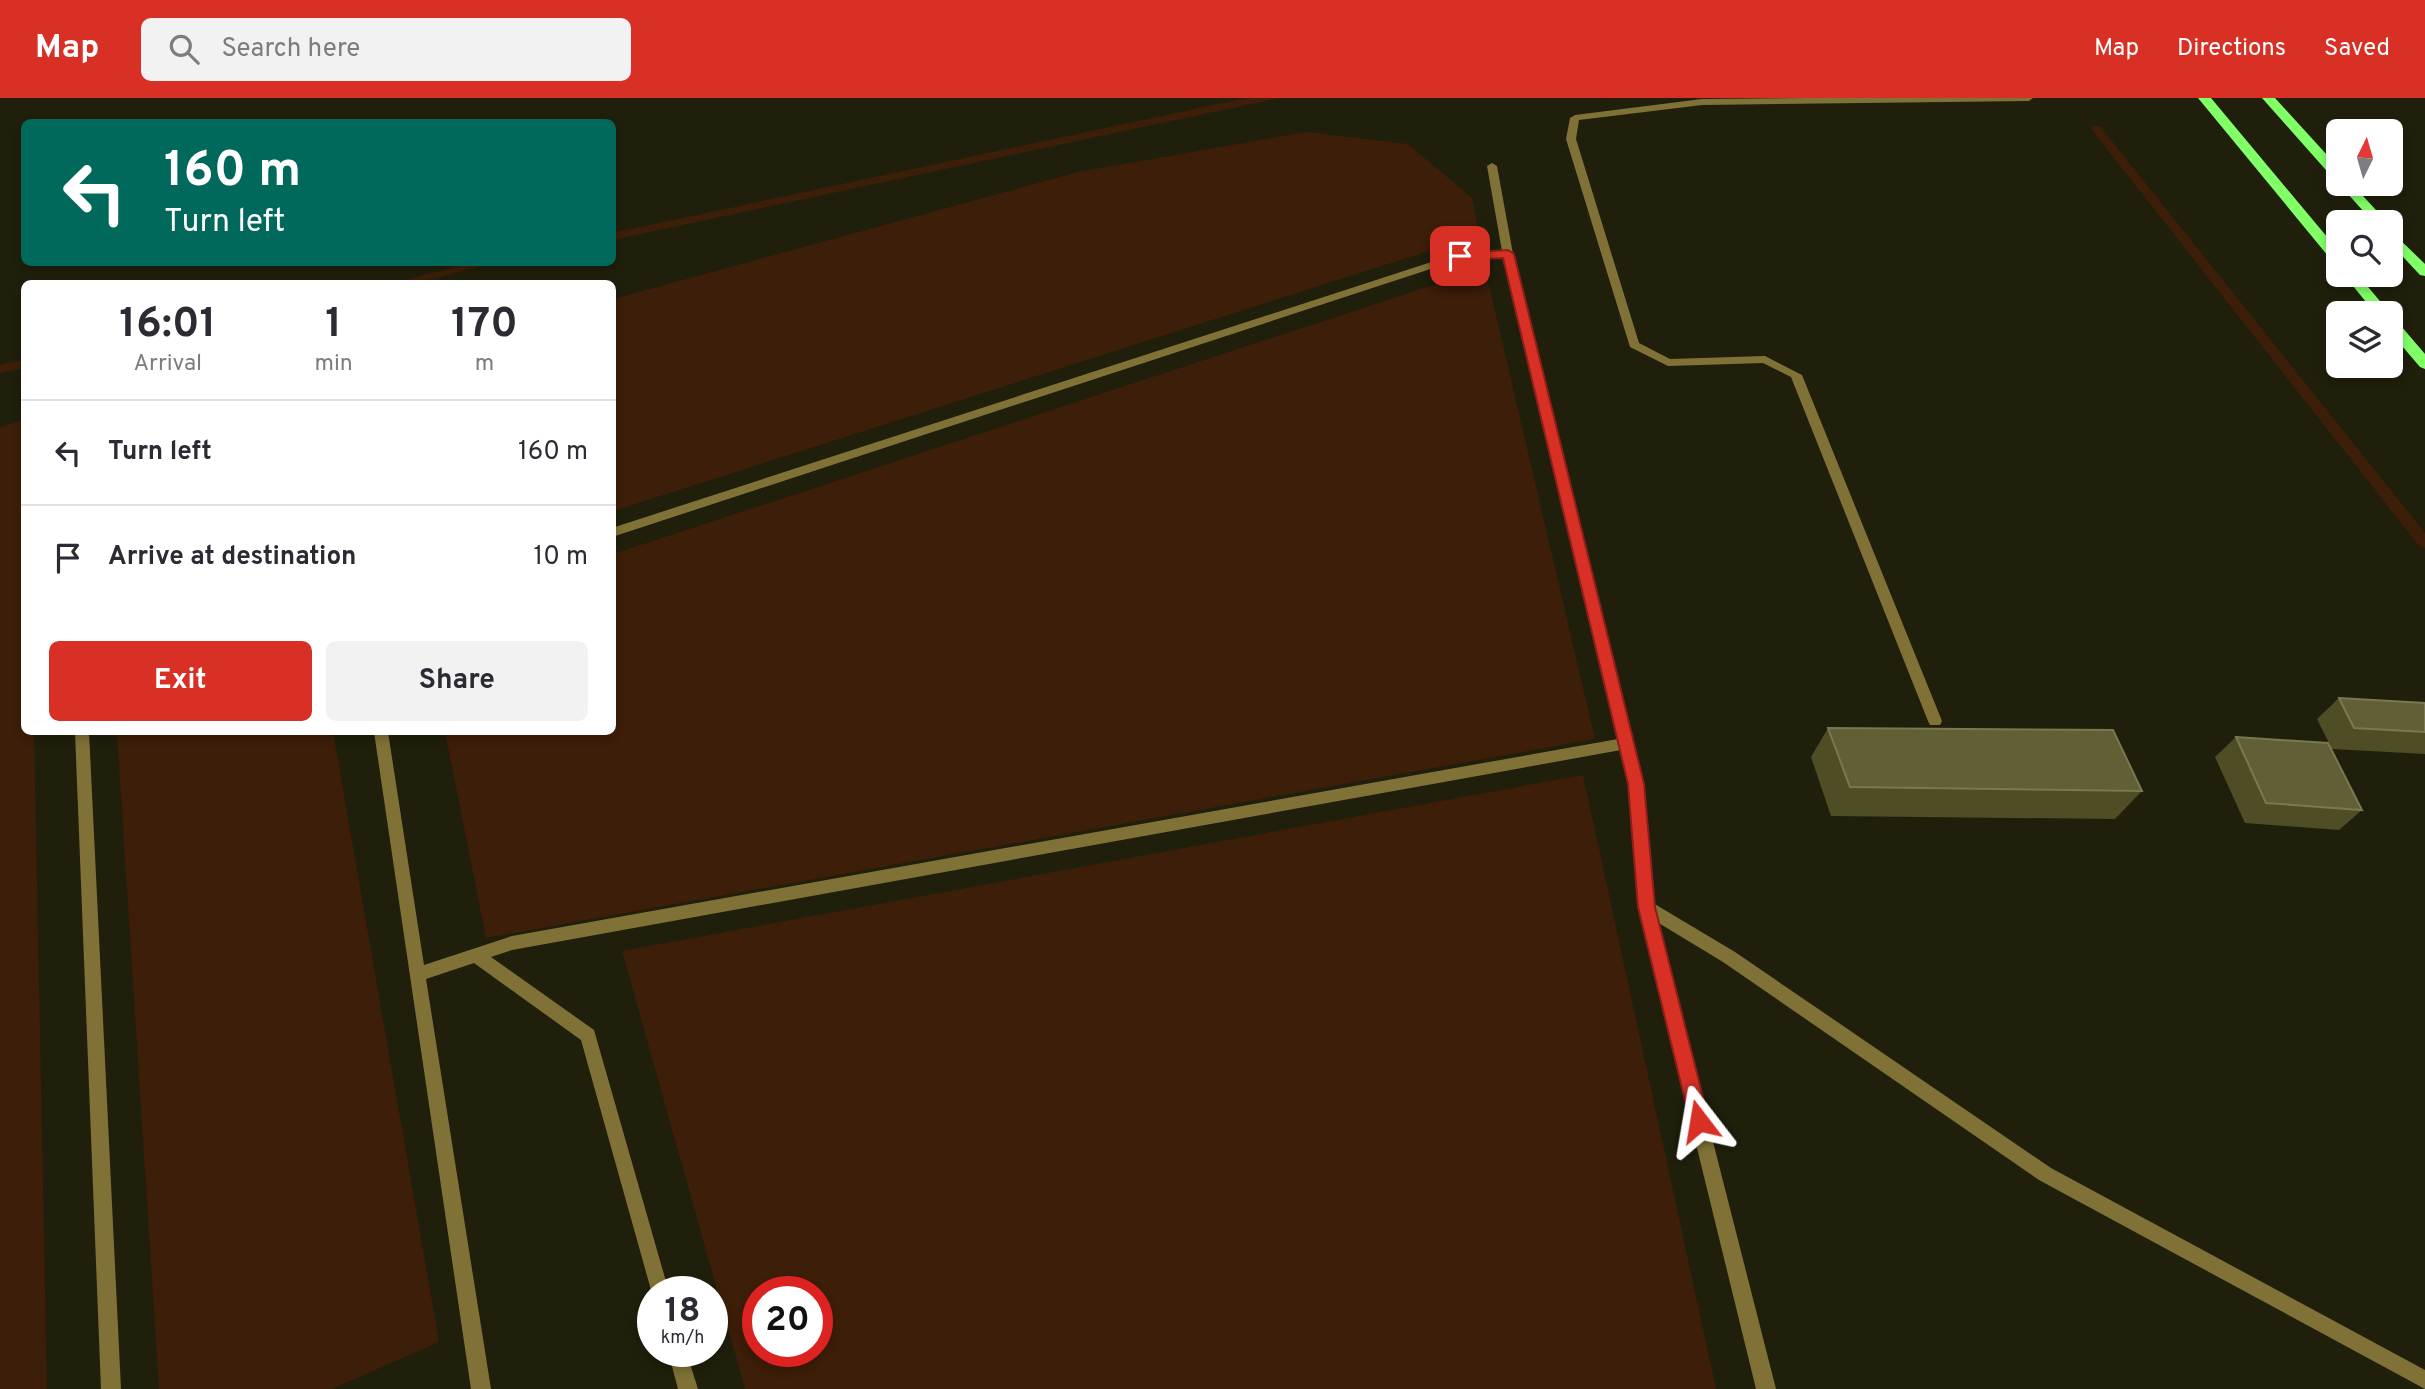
<!DOCTYPE html>
<html lang="en">
<head>
<meta charset="utf-8">
<style>
	:root { --surface:#fff; --page:#f2f2f3; --text:#2b2b33; --muted:#7c7c81; --line:#e1e1e2; --accent:#d93025 }
	body { margin:0; font-family:Overpass,sans-serif; background:var(--page); color:var(--text); height:100vh; display:flex; flex-direction:column; font-size:26px; white-space:nowrap }
	* { box-sizing:border-box; margin:0 }
	p { font-size:23px; color:var(--muted) }
	.icon { flex:none; width:38px; height:38px; fill:none; stroke:currentColor; stroke-width:2; stroke-linecap:round; stroke-linejoin:round }
	.map { position:relative; flex:1; overflow:hidden }
	.drawer { position:absolute; left:21px; top:182px; width:595px; height:455px; display:flex; flex-direction:column; background:var(--surface); border-radius:10px; box-shadow:0 4px 10px #0003 }
	.drawer>* { flex:none }
	.guide { position:absolute; left:21px; top:21px; width:595px; height:147px; border-radius:10px; box-shadow:0 4px 10px #0003; background:#00695c; color:#fff; overflow:hidden }
	.needle { width:46px; rotate:5deg }
	.controls { position:absolute; left:2326px; top:21px; display:grid; gap:14px }
	.controls a { display:grid; place-items:center; width:77px; height:77px; border-radius:10px; background:var(--surface); box-shadow:0 4px 10px #0003; font-size:35px }
	.speed { position:absolute; left:637px; top:1178px; display:flex; gap:14px; font-size:35px; font-weight:700; text-align:center }
	.speed>* { display:grid; place-content:center; width:91px; height:91px; border-radius:50%; background:var(--surface); box-shadow:0 4px 10px #0003; line-height:1 }
	.speed small { font-size:18px; font-weight:400 }
	.speed .limit { border:10px solid #d22; background:#fff; color:#111 }
	.pin { position:absolute; display:grid; place-items:center; width:60px; height:60px; color:#fff; margin:-30px; border-radius:14px; box-shadow:0 4px 10px #0006 }
	.me { position:absolute; width:77px; margin:-38px; rotate:346deg; stroke-linejoin:round; filter:drop-shadow(0 0 5px #0008) }
	.turn { display:flex; align-items:center; gap:24px; height:147px; padding:0 28px; font-size:32px }
	.turn .icon { width:91px; height:91px; stroke-width:2.5 }
	.turn b { display:block; font-size:49px; line-height:60px }
	.eta { display:flex; justify-content:space-evenly; align-items:center; height:119px; text-align:center }
	.eta b { font-size:42px; font-weight:700; line-height:49px }
	.primary-button { display:flex; gap:14px; margin-top:auto; padding:14px 28px }
	.primary-button a { flex:1; height:80px; border-radius:10px; background:var(--accent); color:#fff; font-size:28px; font-weight:700; line-height:80px; text-align:center }
	.primary-button a+a { background:var(--page); color:var(--text) }
	ul { padding:0; list-style:none }
	li { display:flex; align-items:center; gap:21px; height:105px; padding:0 28px; border-top:2px solid var(--line) }
	li div { flex:1 }
	li b { display:block; font-size:26px }
	li em { font-style:normal }
	header { display:flex; align-items:center; gap:42px; box-sizing:border-box; height:98px; padding:0 35px; background:var(--accent); color:#fff }
	header strong { font-size:33px }
	nav { display:flex; gap:38px; margin-inline-start:auto; font-size:24px }
	.search { width:490px; height:63px; background:var(--page); display:flex; align-items:center; gap:18px; box-sizing:border-box; padding:0 24px; border-radius:10px; color:var(--muted); font-size:26px }
	.map>svg:first-child { display:block }
</style>
</head>
<body>
<header>
<strong>Map</strong>
<div class="search"><svg class="icon" aria-label="search" viewBox="0 0 24 24"><circle cx="10" cy="10" r="6"/><path d="M15 15l6 6"/></svg>Search here</div>
<nav><a>Map</a><a>Directions</a><a>Saved</a></nav>
</header>
<div class="map">
<svg width="2425" height="1291" viewBox="0 0 2425 1291">
	<rect width="100%" height="100%" fill="#201f0c"/>
	<!-- water -->
	<g fill="#3d1e08" fill-rule="evenodd">
		<polygon points="1306,34 1408,46 1472,100 1479,137 613,413 613,201 1078,74"/>
		<polygon points="1485,170 1595,641 486,840 445,634 612,634 613,456"/>
		<polygon points="24,322 24,634 34,634 47,1291 0,1291 0,329"/>
		<polygon points="117,634 333,634 439,1244 332,1291 159,1291"/>
		<path d="M1583,677L1716,1291H745L622,853ZM758,1194H817V1253H758Z"/>
	</g>
	<g fill="none" stroke-linecap="round" stroke-linejoin="round">
		<!-- stream -->
		<g fill="#3d1e08" fill-rule="evenodd">
			<polygon points="1246,0 1280,0 612,142 612,135"/>
			<polygon points="2092,28 2100,28 2425,435 2425,450 2420,449 2092,32"/>
			<polygon points="474,164 497,164 413,186 389,186"/>
			<polygon points="24,262 24,270 0,275 0,267"/>
		</g>
		<!-- service -->
		<g fill="#807236" fill-rule="evenodd">
			<polygon points="1808,0 2033,0 2029,3 1702,7 1579,22 1576,41 1639,245 1670,261 1765,258 1802,277 1942,623 1940,627 1930,627 1928,623 1791,279 1763,265 1668,268 1630,249 1566,41 1570,20 1575,17 1702,1"/>
			<polygon points="1492,65 1497,68 1513,156 1643,686 1653,805 1735,854 2051,1070 2425,1272 2425,1291 2039,1082 1723,864 1657,824 1776,1291 1756,1291 1638,809 1629,686 1621,652 512,852 491,859 594,932 669,1194 653,1194 653,1199 581,942 474,865 426,881 491,1291 471,1291 374,634 388,634 424,867 512,838 1618,641 1504,159 1461,161 612,439 612,430 1456,156 1502,153 1487,68"/>
			<polygon points="75,634 89,634 121,1291 101,1291"/>
			<polygon points="668,1253 686,1253 698,1291 678,1291"/>
		</g>
		<!-- trunk -->
		<g fill="#80ff67" fill-rule="evenodd">
			<polygon points="2198,0 2211,0 2338,152 2338,165 2333,164"/>
			<polygon points="2262,0 2275,0 2338,69 2338,81 2333,80"/>
			<polygon points="2339,86 2352,86 2387,124 2373,124"/>
			<polygon points="2390,132 2425,166 2425,178 2420,177 2390,145"/>
			<polygon points="2344,177 2358,177 2390,215 2375,215"/>
			<polygon points="2390,220 2395,221 2425,256 2425,271 2420,269 2390,234"/>
		</g>
	</g>
	<!-- wall -->
	<g fill="#4e4d25">
		<polygon points="2339,600 2425,605 2425,656 2332,651 2317,621"/>
		<polygon points="1828,630 2142,693 2115,721 1831,718 1811,659"/>
		<polygon points="2236,639 2362,712 2339,732 2245,725 2215,659"/>
	</g>
	<!-- building -->
	<g fill="#615f36" stroke="#7a784e" stroke-width="2">
		<polygon points="2339,600 2425,605 2425,634 2354,630"/>
		<polygon points="1828,630 2113,632 2142,693 1850,689"/>
		<polygon points="2236,639 2328,645 2362,712 2266,705"/>
	</g>
	<!-- route -->
	<polygon fill="#d93025" stroke="#8d1f18" stroke-width="2" points="1508,152 1514,156 1644,686 1655,809 1709,1023 1706,1030 1699,1033 1692,1030 1690,1023 1638,809 1628,686 1503,160 1460,162 1454,158 1460,155"/>
</svg>
<div class="controls">
<a><svg class="needle" viewBox="-14 -14 28 28"><path d="M0-13l5 13h-10z" fill="#e53935"/><path d="M0 13l5-13h-10z" fill="#7c7c81"/></svg></a>
<a><svg class="icon" aria-label="search" viewBox="0 0 24 24"><circle cx="10" cy="10" r="6"/><path d="M15 15l6 6"/></svg></a>
<a><svg class="icon" aria-label="layers" viewBox="0 0 24 24"><path d="M12 4l9 5-9 5-9-5zM3 14l9 5 9-5"/></svg></a>
</div>
<div class="speed"><div>18<small>km/h</small></div><div class="limit">20</div></div>
<div class="pin" style="left:1460px;top:158px;background:#d93025"><svg class="icon" aria-label="arrive" viewBox="0 0 24 24"><path d="M6 21V4h12l-3 4 3 4H6"/></svg></div>
<svg class="me" style="left:1699px;top:1023px" viewBox="-20 -20 40 40"><path d="M0-17L14 15 0 8-14 15z" fill="#d93025" stroke="#fff" stroke-width="4"/></svg>
<div class="guide">
<div class="turn"><svg class="icon" aria-label="left" viewBox="0 0 24 24"><path d="M17 20v-9H6M10 6l-5 5 5 5"/></svg><div><b>160 m</b>Turn left</div></div>
</div>
<section class="drawer">
<div class="eta">
<div><b>16:01</b><p>Arrival</p></div>
<div><b>1</b><p>min</p></div>
<div><b>170</b><p>m</p></div>
</div>
<ul>
<li><svg class="icon" aria-label="left" viewBox="0 0 24 24"><path d="M17 20v-9H6M10 6l-5 5 5 5"/></svg><div><b>Turn left</b></div><em>160 m</em></li>
<li><svg class="icon" aria-label="arrive" viewBox="0 0 24 24"><path d="M6 21V4h12l-3 4 3 4H6"/></svg><div><b>Arrive at destination</b></div><em>10 m</em></li>
</ul>
<div class="primary-button"><a>Exit</a><a>Share</a></div>
</section>
</div>
</body>
</html>
